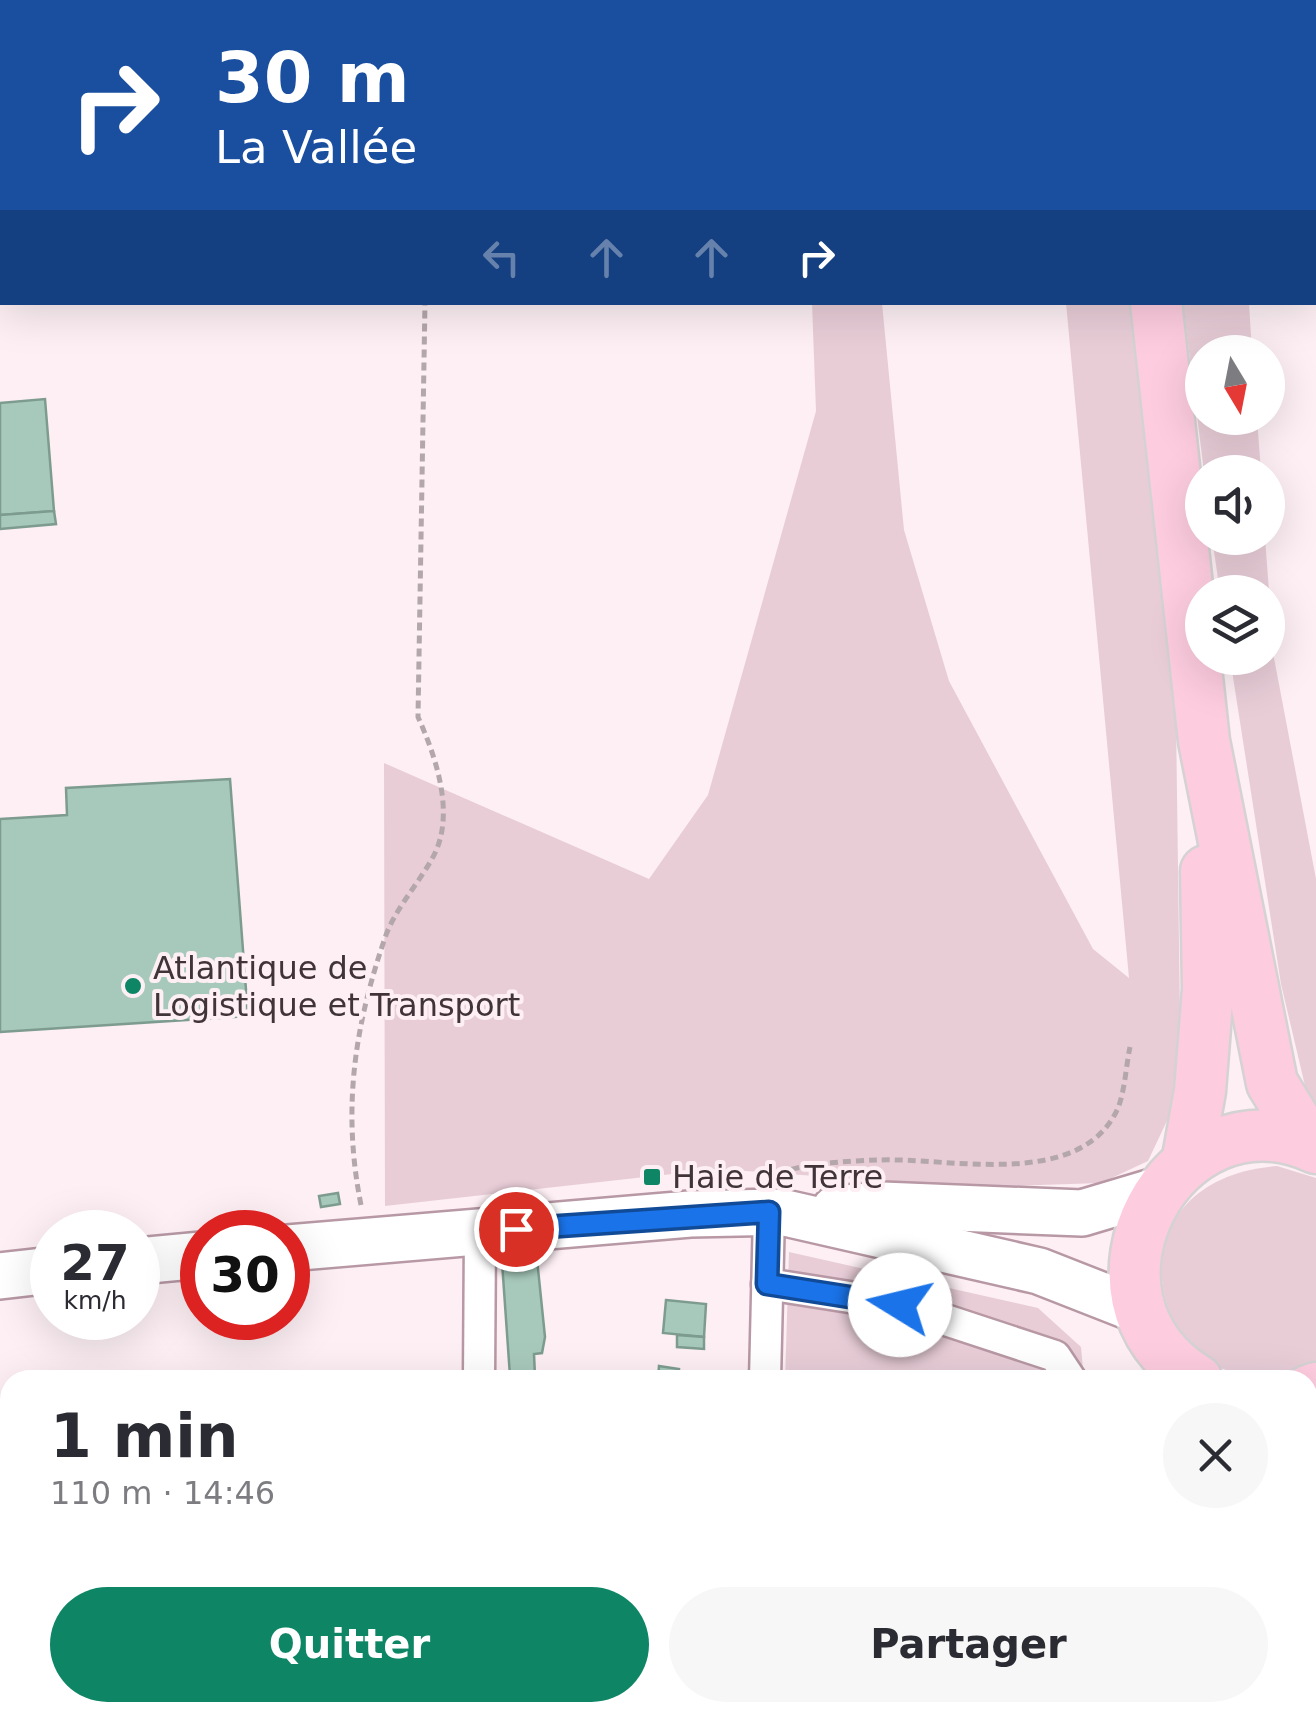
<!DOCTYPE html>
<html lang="fr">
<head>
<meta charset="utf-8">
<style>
	:root { --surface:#fff; --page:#f7f7f7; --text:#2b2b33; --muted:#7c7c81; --accent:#0e8666 }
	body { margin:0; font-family:"DejaVu Sans",sans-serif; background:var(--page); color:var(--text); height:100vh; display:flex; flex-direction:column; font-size:38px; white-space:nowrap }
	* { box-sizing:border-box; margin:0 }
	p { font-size:32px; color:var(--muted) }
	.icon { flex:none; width:55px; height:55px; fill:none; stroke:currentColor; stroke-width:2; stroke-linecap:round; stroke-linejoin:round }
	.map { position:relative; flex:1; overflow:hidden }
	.sheet { position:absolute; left:0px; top:1370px; width:1318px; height:352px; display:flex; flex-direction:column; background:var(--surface); border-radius:30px 30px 0 0; box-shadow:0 10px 40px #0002 }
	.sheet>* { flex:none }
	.guide { position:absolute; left:0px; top:0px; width:1318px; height:305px; box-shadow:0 10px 40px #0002; background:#1a4fa0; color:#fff; overflow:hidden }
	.needle { width:65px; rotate:170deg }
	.fabs { position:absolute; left:1185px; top:335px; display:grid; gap:20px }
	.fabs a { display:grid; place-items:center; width:100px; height:100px; border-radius:50%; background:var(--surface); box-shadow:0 10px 40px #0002; font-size:50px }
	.speed { position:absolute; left:30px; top:1210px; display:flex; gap:20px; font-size:50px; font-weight:700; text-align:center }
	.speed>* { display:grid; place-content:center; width:130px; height:130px; border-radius:50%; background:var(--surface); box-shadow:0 10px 40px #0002; line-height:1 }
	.speed small { font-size:25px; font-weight:400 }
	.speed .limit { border:15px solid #d22; background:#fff; color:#111 }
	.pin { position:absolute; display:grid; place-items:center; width:85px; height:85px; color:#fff; margin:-42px; border:5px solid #fff; border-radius:50%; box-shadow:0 2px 10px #0007 }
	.me { position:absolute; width:110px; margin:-55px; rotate:279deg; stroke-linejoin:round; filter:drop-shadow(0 0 8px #0008) }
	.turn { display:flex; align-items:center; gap:35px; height:210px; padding:0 50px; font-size:45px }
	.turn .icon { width:130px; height:130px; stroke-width:2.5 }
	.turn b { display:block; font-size:70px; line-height:85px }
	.lanes { display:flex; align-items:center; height:95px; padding:0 50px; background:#0003; justify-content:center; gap:50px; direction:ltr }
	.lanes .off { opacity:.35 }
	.round { display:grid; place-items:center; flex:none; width:105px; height:105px; border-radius:52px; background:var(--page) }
	.summary { display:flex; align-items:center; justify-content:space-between; height:170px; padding:0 50px }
	h1 { font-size:60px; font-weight:700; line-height:75px }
	.primary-button { display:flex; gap:20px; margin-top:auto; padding:20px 50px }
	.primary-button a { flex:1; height:115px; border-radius:60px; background:var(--accent); color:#fff; font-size:40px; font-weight:700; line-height:115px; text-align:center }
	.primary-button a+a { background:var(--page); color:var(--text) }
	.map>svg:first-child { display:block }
</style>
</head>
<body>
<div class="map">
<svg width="1316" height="1721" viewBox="0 0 1316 1721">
	<rect width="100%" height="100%" fill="#fdeff4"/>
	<!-- green -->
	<g fill="#e8cdd7">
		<polygon points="812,303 882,303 904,530 949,681 1093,949 1129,978 1066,303 1130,303 1176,719 1181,1091 1148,1161 1101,1183 975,1187 717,1169 385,1206 384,763 649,879 708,795 816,411"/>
		<polygon points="1183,303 1249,303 1252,352 1202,352 1202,418 1257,418 1261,472 1204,472"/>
		<polygon points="1212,538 1265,538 1274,658 1316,879 1316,1106 1306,1090 1281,984 1230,658 1268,658 1268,592 1220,592"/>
		<path d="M1277,1166L1316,1178V1365C1162,1436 1081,1182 1277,1166Z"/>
		<polygon points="789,1252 1038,1308 1081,1347 1084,1380 785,1380"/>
	</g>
	<!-- building -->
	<g fill="#a7c9bb" stroke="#7d9c8f" stroke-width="2.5">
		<polygon points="45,399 54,511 0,515 0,403"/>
		<polygon points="54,511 56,524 0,529 0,515"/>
		<polygon points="230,779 248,1016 0,1032 0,819 67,815 66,788"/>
		<polygon points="338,1193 340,1204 321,1207 319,1196"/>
		<polygon points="537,1259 545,1337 542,1353 534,1354 535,1376 510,1376 502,1262"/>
		<polygon points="666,1300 706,1304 704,1337 663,1333"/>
		<polygon points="677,1335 704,1337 704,1349 677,1347"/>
		<polygon points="659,1366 679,1369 678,1380 658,1380"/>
		<polygon points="1051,1712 1072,1712 1073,1721 1051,1721"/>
	</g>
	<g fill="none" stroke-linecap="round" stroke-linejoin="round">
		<!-- minor casing -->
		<g stroke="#b798a4" stroke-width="35">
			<g id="minor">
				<polyline points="767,1284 900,1305 1055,1356 1071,1380"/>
				<polyline points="479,1380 480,1232"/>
				<polyline points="765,1380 769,1212"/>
				<polyline points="449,1721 451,1712"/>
			</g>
		</g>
		<!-- secondary casing -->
		<g stroke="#b798a4" stroke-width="50">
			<g id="secondary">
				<polyline points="835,1209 882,1205 1082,1213 1159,1190"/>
				<polyline points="288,1248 690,1214 781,1212 1039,1271 1141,1311"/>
				<polyline points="138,1261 202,1255"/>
				<polyline points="0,1276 52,1270"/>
			</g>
		</g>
		<!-- primary casing -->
		<g stroke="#d5d2d3" stroke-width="55">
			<g id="primary">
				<polyline points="1123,0 1124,2"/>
				<polyline points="1156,302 1204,741 1272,1083 1310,1145"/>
				<polyline points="1187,1163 1200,1091 1208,989 1206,871"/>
				<path d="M1197,1380C1059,1296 1173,1082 1316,1148"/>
				<polyline points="1308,1391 1316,1388"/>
				<polyline points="1308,1520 1316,1510"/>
				<polyline points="1199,1721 1203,1712"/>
			</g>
		</g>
		<!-- path -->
		<g stroke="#b4a7ac" stroke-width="5" stroke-dasharray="8 5" stroke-linecap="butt">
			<polyline points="430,2 430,0"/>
			<path d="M779,1173C808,1163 847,1161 878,1160C949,1157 1081,1191 1118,1108C1125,1090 1126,1066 1130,1047"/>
			<path d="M361,1205C342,1110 354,1027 386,935C396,908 419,883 433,857C456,815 436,757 418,717L425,302"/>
			<polyline points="238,1232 258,1231"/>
		</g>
		<!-- minor -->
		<use href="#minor" stroke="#fff" stroke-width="30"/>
		<!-- secondary -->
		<use href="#secondary" stroke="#fff" stroke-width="45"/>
		<!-- primary -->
		<use href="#primary" stroke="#fdccdf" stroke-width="50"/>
	</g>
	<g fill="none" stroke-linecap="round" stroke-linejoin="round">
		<!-- route casing -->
		<g stroke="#114b97" stroke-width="25">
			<polyline id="route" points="516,1229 769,1212 767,1284 900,1305"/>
		</g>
		<!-- route -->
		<use href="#route" stroke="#1a73e8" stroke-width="18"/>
	</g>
	<!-- markers -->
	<g fill="#0e8666" stroke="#fdeff4" stroke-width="4">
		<circle cx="133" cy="986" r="10"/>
		<rect x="642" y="1167" width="20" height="20" rx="5"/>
	</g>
	<g text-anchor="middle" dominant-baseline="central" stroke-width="8" stroke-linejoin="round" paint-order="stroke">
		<!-- poi labels -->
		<g font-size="32" fill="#413439" stroke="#fdeff4" text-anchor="start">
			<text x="153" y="968">Atlantique de<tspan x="153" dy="37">Logistique et Transport</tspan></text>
			<text x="672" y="1177">Haie de Terre</text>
		</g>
	</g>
</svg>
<div class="fabs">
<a><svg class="needle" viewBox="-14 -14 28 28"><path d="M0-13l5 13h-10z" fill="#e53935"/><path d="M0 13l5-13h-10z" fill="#7c7c81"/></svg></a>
<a><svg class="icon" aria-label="sound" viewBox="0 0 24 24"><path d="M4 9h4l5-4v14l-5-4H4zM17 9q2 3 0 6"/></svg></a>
<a><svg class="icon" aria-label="layers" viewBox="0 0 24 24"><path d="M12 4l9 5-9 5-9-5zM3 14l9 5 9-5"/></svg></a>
</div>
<div class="speed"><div>27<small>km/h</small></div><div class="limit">30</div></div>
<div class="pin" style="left:516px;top:1229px;background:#d93025"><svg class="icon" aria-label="arrive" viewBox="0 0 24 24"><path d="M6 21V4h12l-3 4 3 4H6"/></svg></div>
<svg class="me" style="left:900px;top:1305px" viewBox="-20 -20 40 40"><circle r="19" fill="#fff"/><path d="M0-13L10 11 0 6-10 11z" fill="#1a73e8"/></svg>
<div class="guide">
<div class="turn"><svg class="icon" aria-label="right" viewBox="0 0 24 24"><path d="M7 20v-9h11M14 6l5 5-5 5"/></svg><div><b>30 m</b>La Vallée</div></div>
<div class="lanes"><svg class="icon off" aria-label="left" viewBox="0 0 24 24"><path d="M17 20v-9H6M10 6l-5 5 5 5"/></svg><svg class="icon off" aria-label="ahead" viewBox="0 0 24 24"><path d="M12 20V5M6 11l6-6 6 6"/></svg><svg class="icon off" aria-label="ahead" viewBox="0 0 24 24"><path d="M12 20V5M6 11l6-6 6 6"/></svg><svg class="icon" aria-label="right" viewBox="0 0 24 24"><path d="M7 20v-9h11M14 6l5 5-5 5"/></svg></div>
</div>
<section class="sheet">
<div class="summary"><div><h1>1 min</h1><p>110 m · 14:46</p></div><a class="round"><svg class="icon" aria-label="close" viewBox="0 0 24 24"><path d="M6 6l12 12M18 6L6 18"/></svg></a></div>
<div class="primary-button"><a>Quitter</a><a>Partager</a></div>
</section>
</div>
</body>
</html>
